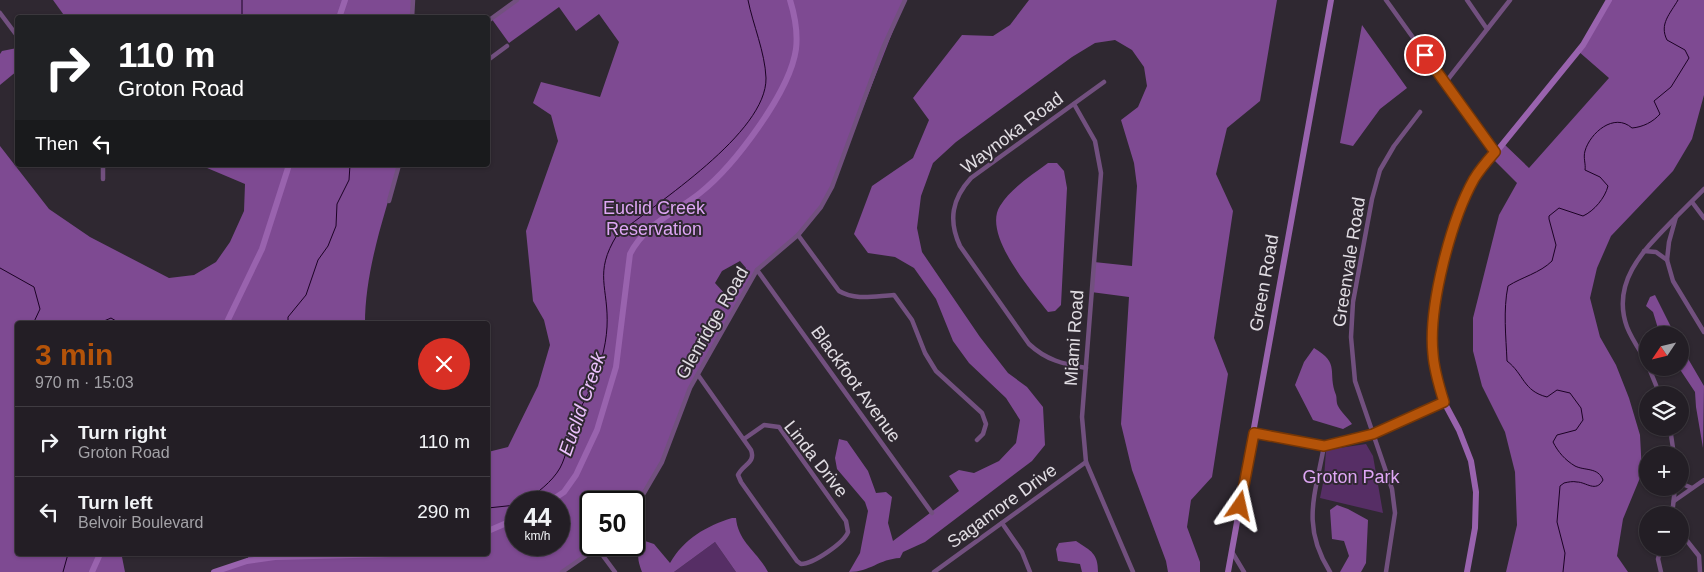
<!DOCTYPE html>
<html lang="en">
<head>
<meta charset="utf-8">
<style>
	:root { --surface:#231e25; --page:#2b272d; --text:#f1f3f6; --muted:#a3a2a7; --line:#403c42; --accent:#b45309 }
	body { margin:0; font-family:Helvetica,sans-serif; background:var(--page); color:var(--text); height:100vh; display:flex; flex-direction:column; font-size:19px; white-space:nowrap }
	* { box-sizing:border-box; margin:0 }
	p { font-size:16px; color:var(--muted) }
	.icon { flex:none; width:28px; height:28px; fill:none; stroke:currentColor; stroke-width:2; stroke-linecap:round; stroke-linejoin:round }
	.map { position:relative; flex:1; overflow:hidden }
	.side { position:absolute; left:15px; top:321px; width:475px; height:235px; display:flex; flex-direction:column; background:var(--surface); border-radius:5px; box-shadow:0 1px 4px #0004,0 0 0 1px var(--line) }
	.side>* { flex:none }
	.top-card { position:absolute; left:15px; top:15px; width:475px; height:152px; border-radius:5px; box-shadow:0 1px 4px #0004,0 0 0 1px var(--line); background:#202124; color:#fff; overflow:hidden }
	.needle { width:32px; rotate:235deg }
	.controls { position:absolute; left:1639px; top:326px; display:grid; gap:10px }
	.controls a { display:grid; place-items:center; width:50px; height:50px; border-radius:50%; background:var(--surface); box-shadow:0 1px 4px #0004,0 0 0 1px var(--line); font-size:25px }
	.speed { position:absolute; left:505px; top:491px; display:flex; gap:10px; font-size:25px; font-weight:700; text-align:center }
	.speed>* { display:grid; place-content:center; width:65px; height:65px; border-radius:50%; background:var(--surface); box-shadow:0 1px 4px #0004,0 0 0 1px var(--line); line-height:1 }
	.speed small { font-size:12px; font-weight:400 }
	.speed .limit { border:2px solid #111; border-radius:8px; background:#fff; color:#111 }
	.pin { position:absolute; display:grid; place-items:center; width:42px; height:42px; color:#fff; margin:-21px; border:2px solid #fff; border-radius:50%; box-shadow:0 1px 5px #0007 }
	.me { position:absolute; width:55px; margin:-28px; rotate:11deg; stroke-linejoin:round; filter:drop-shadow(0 0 4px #0008) }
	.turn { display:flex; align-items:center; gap:18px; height:105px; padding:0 20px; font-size:22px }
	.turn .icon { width:65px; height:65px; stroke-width:2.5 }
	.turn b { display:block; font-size:35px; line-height:42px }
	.then { display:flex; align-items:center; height:48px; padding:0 20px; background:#0003; gap:10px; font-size:19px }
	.round { display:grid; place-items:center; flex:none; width:52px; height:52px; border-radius:26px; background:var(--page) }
	.head { display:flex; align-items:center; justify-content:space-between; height:85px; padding:0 20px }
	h1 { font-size:30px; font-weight:800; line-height:38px; color:var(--accent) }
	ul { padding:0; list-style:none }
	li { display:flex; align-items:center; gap:15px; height:70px; padding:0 20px; border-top:1px solid var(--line) }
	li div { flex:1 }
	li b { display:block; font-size:19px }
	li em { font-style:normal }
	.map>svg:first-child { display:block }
</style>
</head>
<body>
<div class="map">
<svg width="1704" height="572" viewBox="0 0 1704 572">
	<rect width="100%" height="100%" fill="#2f2831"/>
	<!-- green -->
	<g fill="#562e65">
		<polygon points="1366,444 1373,456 1383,513 1320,498 1324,478 1326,450"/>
		<polygon points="715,542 736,572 674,572"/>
	</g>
	<!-- forest -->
	<g fill="#7e4a92" fill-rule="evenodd">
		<polygon points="53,0 413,0 412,17 66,18"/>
		<path d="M517,0H905L832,187L821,207L798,235L757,270L690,388L662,462L634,510V502H591V545H601L562,572H214L249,560L247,554H488V452L508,447L538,386L550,345L544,320L533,301L526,231L558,141L551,115L533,103L541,82L600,97L619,42L599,14L576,31L559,7L509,43L491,18ZM740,261L746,268L738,288L726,295L715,283L722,271ZM516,502H559V545H516Z"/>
		<path d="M1029,0H1277L1260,101L1227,128L1216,174L1233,211L1214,338L1228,374L1212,477L1191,500L1187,527L1200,562V572H1168L1166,561L1132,470L1121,424L1129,297L1091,292L1094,262L1132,266L1137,186L1134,163L1121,120L1138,107L1147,86L1144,67L1132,50L1115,40L1095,43L1072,57L956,142L933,163L921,196L917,228L922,252L980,337L1008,373L1027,387L1043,407L1045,445L1032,461L925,542L903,552L900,558C879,559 870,572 849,572L860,553L868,511L865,502L837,469L835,458L839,439L847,441L868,471L876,493L886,492L892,497L888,523L893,541L959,491L949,476L959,470L974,473L999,461L1016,443L1020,420L1006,398L969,363L953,341L936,299L914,268L895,257L868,253L854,234L872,186L913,158L929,120L913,98L962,35L993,36L1010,25Z"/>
		<polygon points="1609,0 1704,0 1704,95 1692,139 1673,171 1611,236 1597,268 1590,298 1600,337 1616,365 1629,398 1640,435 1642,473 1623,519 1617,556 1628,572 1506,572 1517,525 1515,472 1505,432 1482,386 1473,351 1473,318 1499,215 1517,183 1491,157 1503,143 1529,168 1609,78 1578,51"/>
		<polygon points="1362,25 1407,88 1380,109 1353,146 1340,143"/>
		<polygon points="17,48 17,71 0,85 0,54 2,51"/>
		<path d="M0,146L49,209L90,237L169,278L194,275L216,262L230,242L244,211L245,184L200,165H399C384,216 365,270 365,324H18V554H124L122,557L125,572H0Z"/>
		<path d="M1048,163H1057L1064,171L1067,188L1061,305L1055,311L1048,312C1031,290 982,234 1000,206C1011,188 1032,175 1048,163Z"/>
		<polygon points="1655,295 1675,335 1660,335 1653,312 1646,306 1650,297"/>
		<polygon points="1680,345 1704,386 1703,448 1696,407 1695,392 1679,368"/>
		<path d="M1314,348C1341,364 1327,372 1336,395C1337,398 1336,402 1338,406C1341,412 1348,418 1352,424L1343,429L1313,420L1295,385L1304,362Z"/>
		<polygon points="1337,505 1348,509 1368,520 1366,563 1361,572 1340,572 1349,556 1344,541 1332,539 1330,510"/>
		<path d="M732,518H736C738,542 757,551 768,572H736L715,542L674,572H642C637,559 636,552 645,541L654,544L670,563C684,539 706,526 732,518Z"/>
		<path d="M1076,541C1091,551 1098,553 1098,572H1082L1080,564L1058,561L1056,549L1059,543Z"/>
	</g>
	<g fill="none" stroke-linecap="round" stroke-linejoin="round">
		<!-- stream -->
		<g stroke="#1b0224" stroke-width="1">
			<polyline points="242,0 242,18"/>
			<polyline points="0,268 34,287 40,309 33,324"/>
			<polyline points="97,324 111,318 121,324"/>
			<polyline points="288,324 288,317 306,295 318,260 328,246 336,226 337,204 349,180 350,165"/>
			<path d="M524,502C537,493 552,482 560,468C567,455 568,441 572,428C576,415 584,402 590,390C599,372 606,347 607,327C609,287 593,274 617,235C656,203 767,133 766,78C765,52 753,25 748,0"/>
			<polyline points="488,508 516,505"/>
			<polyline points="63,572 68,554"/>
			<path d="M1563,572L1565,553L1557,522L1560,486L1564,483C1568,482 1573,481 1577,482C1586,482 1596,493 1603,480C1598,467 1585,471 1575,466C1565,460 1558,452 1553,442L1557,435L1576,430L1583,420L1581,408L1570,393L1557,390L1547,397C1523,391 1524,374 1507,361C1506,337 1503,310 1508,286C1522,277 1540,273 1552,261L1556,245L1549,219V216L1559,208L1583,216C1594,211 1605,198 1608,186L1600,177L1585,170C1586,164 1583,158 1585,151C1590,133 1614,112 1632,128C1643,127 1653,122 1660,114L1654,101L1671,87L1689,58L1685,50L1667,40C1659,24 1670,14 1678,0"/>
		</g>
		<!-- street -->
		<g stroke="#72507f" stroke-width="4.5">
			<polyline points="1386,0 1495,152"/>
			<polyline points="1467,0 1487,29"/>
			<polyline points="0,13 18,37"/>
			<polyline points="412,18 413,0"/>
			<polyline points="488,21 517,0"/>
			<polyline points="488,60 507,46"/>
			<polyline points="1445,83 1510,0"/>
			<polyline points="1074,104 1095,141 1101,173 1082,417 1086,462 1133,572"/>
			<polyline points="103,165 103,179"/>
			<polyline points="1704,189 1676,217 1669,242 1667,260 1673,281 1704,332"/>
			<polyline points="389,201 399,165"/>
			<polyline points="1692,202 1704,218"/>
			<path d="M798,235L839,291C856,301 875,296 894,295L912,320L925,353L936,371L982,413L986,424L983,434L977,440"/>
			<polyline points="1644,251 1656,252 1667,260"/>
			<polyline points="757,270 932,513"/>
			<path d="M1648,364C1641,352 1632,340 1627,327C1610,280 1647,247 1676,217"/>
			<path d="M1086,368C1063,364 1046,360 1029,344L960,246C948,220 952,199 971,178L1104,82"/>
			<polyline points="1649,368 1660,395"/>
			<path d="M698,375L751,450C756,463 743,464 738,475L741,482L797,561L801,564C813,564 844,543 848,532L846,521L779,427L764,425L744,439"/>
			<polyline points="1670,428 1674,455"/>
			<polyline points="1254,433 1324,446 1373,434 1444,402"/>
			<path d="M1324,446C1315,496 1301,526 1330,572"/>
			<polyline points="1680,483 1692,488"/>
			<polyline points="1674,501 1704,480"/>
			<polyline points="634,510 662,462 690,388 757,270 798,235 821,207 832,187 883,48 905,0"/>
			<polyline points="1672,515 1675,488"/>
			<polyline points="1002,523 1022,552 1030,572"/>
			<polyline points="1680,532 1699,556 1700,572"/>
			<polyline points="1661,548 1658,559 1661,572"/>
			<polyline points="598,549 615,572"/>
			<polyline points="1232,552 1244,572"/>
			<polyline points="562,572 601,545"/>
			<polyline points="934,572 1086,462"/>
			<polyline points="1386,572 1395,513 1392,489 1355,381 1351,337 1353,302 1372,199 1380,170 1394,146 1420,112"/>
		</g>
		<!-- secondary -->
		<g stroke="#9963ae" stroke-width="6">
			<polyline points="339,18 345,0"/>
			<polyline points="226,324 262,249 289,165"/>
			<path d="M549,502L564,492L576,475L597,430L616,367L630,254C645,224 675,213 700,193C734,166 790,92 796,49C798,32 795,16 790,0"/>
			<polyline points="488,531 516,519"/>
			<polyline points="92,572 100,554"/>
			<polyline points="214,572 247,561 275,557 392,554"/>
			<polyline points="1228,572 1331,0"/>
			<polyline points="1467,572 1475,528 1476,492 1471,461 1459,430 1444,402 1433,353 1432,329 1435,309 1454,224 1475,178 1583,45 1609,0"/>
		</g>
	</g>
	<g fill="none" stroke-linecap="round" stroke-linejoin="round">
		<!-- route casing -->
		<g stroke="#753606" stroke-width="12">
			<path id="route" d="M1240,506L1254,433L1324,446L1373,434L1444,402C1439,386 1434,370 1433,354C1428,307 1451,220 1474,179C1480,169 1488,160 1495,152L1425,55"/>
		</g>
		<!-- route -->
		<use href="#route" stroke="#b45309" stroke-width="9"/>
	</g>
	<g text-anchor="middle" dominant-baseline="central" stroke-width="4" stroke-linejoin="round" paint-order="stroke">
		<!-- street labels -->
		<g font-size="18" fill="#e1dde3" stroke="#2f2831">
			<text transform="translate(1012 133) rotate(-37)">Waynoka Road</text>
			<text transform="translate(1349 262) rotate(-81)">Greenvale Road</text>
			<text transform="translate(1264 283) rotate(-80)">Green Road</text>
			<text transform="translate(712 323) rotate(-60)">Glenridge Road</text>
			<text transform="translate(1074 338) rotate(-86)">Miami Road</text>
			<text transform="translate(856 384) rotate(54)">Blackfoot Avenue</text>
			<text transform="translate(816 459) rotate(52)">Linda Drive</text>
			<text transform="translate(1002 506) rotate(-36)">Sagamore Drive</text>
		</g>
		<!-- park labels -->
		<g font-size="18" fill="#dfa7f5" stroke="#2f2831">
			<text x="654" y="208">Euclid Creek<tspan x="654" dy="21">Reservation</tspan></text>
			<text x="1351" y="477">Groton Park</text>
		</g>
		<!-- water labels -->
		<g font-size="19" font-style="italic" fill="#ecc2fd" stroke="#2f2831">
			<text transform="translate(582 404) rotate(-71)">Euclid Creek</text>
		</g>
	</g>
</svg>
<div class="controls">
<a><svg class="needle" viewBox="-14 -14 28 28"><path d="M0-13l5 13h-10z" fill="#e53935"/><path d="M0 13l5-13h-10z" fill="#a3a2a7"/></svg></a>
<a><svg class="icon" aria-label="layers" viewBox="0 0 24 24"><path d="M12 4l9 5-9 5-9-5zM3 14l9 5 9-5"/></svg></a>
<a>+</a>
<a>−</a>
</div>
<div class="speed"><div>44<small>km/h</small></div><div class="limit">50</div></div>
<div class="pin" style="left:1425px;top:55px;background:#d93025"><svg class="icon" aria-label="arrive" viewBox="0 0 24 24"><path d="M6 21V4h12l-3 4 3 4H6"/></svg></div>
<svg class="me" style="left:1240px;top:506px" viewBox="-20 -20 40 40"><path d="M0-17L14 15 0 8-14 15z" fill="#b45309" stroke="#fff" stroke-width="4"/></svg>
<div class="top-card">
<div class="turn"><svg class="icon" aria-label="right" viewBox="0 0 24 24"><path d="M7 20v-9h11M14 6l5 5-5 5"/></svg><div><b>110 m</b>Groton Road</div></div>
<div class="then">Then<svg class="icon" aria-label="left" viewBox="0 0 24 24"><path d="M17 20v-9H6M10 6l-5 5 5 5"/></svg></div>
</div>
<section class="side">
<div class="head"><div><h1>3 min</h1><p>970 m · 15:03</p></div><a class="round" style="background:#d93025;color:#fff"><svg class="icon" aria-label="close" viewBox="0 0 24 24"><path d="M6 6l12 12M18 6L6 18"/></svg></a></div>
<ul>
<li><svg class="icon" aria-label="right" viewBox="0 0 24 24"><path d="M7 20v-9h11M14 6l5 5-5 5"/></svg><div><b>Turn right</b><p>Groton Road</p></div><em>110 m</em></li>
<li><svg class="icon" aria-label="left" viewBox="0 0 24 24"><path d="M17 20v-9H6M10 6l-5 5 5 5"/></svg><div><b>Turn left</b><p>Belvoir Boulevard</p></div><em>290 m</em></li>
</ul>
</section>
</div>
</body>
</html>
